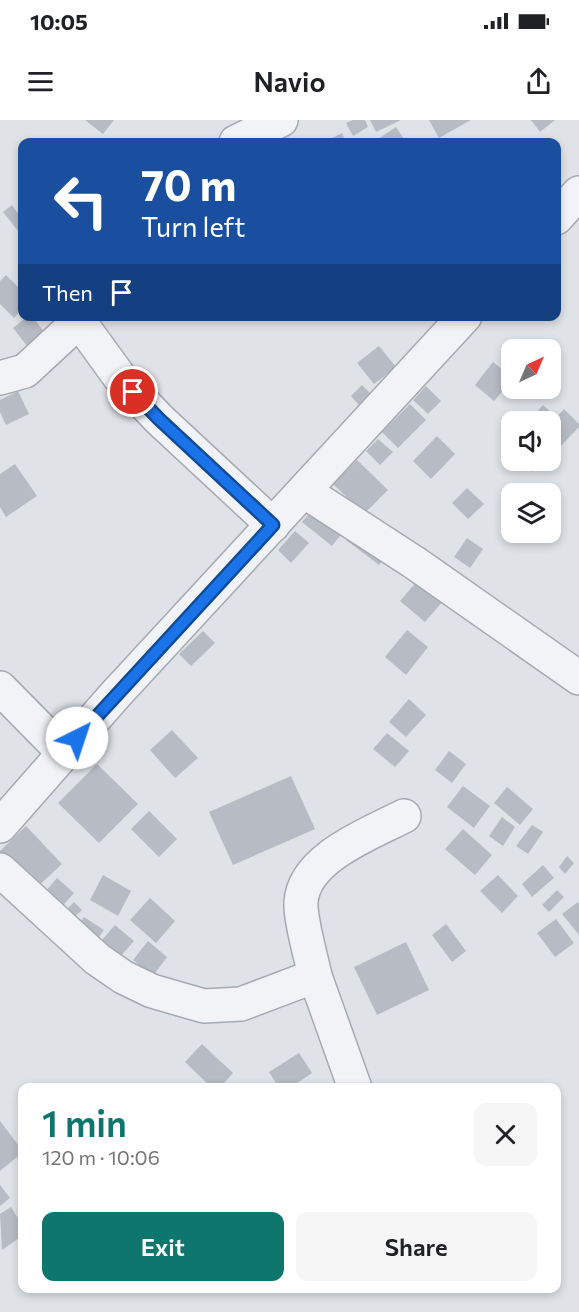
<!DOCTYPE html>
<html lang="en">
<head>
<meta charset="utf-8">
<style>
	:root { --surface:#fff; --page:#f6f6f6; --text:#202124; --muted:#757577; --accent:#0f766e }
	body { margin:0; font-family:Commissioner,sans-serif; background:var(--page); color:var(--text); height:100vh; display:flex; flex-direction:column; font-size:22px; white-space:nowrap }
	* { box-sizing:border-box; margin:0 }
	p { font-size:20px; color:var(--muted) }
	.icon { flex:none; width:33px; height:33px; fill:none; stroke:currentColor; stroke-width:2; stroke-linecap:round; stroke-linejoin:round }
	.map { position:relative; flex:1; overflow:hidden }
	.sheet { position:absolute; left:18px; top:963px; width:543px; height:210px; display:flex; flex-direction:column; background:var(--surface); border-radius:12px; box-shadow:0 3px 9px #0003 }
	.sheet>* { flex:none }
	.hud { position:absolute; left:18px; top:18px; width:543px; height:183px; border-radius:12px; box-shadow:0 3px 9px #0003; background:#1a4fa0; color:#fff; overflow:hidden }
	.needle { width:39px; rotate:44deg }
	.fabs { position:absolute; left:501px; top:219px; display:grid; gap:12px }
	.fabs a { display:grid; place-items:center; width:60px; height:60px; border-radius:12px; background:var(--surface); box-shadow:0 3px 9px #0003; font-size:30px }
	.pin { position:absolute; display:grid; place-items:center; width:51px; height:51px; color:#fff; margin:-26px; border:3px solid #fff; border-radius:50%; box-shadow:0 2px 6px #0007 }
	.me { position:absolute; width:66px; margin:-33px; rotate:41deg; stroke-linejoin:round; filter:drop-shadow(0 0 4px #0008) }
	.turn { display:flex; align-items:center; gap:21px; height:126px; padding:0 24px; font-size:27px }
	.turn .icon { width:78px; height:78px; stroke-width:2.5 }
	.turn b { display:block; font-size:42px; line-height:51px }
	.then { display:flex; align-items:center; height:57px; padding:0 24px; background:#0003; gap:12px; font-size:22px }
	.round { display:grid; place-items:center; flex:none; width:63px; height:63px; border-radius:12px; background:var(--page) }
	.overview { display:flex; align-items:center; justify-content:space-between; height:102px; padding:0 24px }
	h1 { font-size:36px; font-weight:600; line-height:45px; color:var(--accent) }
	.primary-button { display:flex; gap:12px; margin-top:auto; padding:12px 24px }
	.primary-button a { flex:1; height:69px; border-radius:12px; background:var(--accent); color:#fff; font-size:24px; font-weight:600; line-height:69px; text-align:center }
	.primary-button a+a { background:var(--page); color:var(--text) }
	.status { display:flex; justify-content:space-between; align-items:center; height:42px; padding:0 30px; background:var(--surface); direction:ltr }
	.status svg { height:16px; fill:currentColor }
	header { display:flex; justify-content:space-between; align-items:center; height:78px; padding:0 24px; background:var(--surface); font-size:27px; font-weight:600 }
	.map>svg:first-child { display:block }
</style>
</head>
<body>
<div class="status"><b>10:05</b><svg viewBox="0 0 49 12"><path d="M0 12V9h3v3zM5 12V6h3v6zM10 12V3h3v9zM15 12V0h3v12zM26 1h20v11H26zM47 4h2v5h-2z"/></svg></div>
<header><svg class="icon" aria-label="menu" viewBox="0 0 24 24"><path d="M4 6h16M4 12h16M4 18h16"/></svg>Navio<svg class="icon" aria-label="share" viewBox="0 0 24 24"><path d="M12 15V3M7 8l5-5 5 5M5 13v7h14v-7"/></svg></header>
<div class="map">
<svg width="579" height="1192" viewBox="0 0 579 1192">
	<rect width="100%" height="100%" fill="#dfe3e8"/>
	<!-- building -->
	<g fill="#b7bcc4">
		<polygon points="85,0 114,0 103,14"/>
		<polygon points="353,0 365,0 368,7 353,16 346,3"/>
		<polygon points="370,0 401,0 376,12"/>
		<polygon points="429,0 471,0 439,18"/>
		<polygon points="531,0 555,0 540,12"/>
		<polygon points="396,7 406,22 380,22 378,19"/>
		<polygon points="342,13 346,22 324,22"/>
		<polygon points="12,85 22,99 22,109 19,112 3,92"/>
		<polygon points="6,155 22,171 22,189 14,198 0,184 0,161"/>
		<polygon points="28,196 32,196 45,213 28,227 13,208"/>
		<polygon points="379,226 396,247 374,264 357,243"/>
		<polygon points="493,242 512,257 512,260 494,281 475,265"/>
		<polygon points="362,265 371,274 359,285 351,276"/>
		<polygon points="426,266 441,281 428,294 413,280"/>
		<polygon points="18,271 29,294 6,305 0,292 0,280"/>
		<polygon points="410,284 426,300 398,328 382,312"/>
		<polygon points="543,285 554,295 548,302 530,302 529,300"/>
		<polygon points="564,289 579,304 579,307 559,328 550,319 550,304"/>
		<polygon points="437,316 455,334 431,359 413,341"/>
		<polygon points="378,319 393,332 380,345 366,331"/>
		<polygon points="357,340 388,370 364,394 333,364"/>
		<polygon points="519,340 542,340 532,352"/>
		<polygon points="15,344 37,376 6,397 0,387 0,354"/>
		<polygon points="467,368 484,384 468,399 452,383"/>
		<polygon points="318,383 347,407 332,426 302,402"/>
		<polygon points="356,407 389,433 379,445 346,420"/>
		<polygon points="295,411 309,423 291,443 278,430"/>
		<polygon points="467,418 483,429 470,448 454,437"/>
		<polygon points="425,452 450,473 425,502 400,481"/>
		<polygon points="407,510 428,527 406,555 385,537"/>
		<polygon points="203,511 215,523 191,546 179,534"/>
		<polygon points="409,579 426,595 406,617 389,602"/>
		<polygon points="172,610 198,638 175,658 150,630"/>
		<polygon points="387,613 409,631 395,647 373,629"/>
		<polygon points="449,631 466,644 452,663 435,650"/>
		<polygon points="97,644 138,684 99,723 58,683"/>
		<polygon points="291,656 315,709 233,745 209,692"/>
		<polygon points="463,666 490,686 474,708 447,687"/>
		<polygon points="507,667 533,689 520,705 494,683"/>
		<polygon points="149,691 177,719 159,737 131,709"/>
		<polygon points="502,697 515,707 503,726 489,716"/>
		<polygon points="532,705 543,712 528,734 516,726"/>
		<polygon points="26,706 62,744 33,771 0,736 0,731"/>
		<polygon points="463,709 492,735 475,755 445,729"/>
		<polygon points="567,736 574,743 565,754 559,747"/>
		<polygon points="543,745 554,758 532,777 522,764"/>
		<polygon points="103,755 131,771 118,796 90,780"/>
		<polygon points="498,755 518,776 502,793 480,771"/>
		<polygon points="57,758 74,773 56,793 40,778"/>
		<polygon points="557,770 564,777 549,792 542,785"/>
		<polygon points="150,778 175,801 156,823 130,800"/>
		<polygon points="74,782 82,790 67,804 59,797"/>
		<polygon points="578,782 579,783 579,815 562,794"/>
		<polygon points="84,797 104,810 92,827 73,813"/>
		<polygon points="556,799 574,823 555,837 537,813"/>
		<polygon points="446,804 466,831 452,842 432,815"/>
		<polygon points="115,805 134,821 113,845 94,829"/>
		<polygon points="148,821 167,837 153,856 133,840"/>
		<polygon points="406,822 429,870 377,895 354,847"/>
		<polygon points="202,924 233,953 220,968 212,968 185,942"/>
		<polygon points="299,933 312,953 290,968 279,968 269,952"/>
		<polygon points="0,1001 22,1030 22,1033 0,1051"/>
		<polygon points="0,1065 10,1078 0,1086"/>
		<polygon points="11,1087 22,1105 22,1116 2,1130 0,1094"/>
	</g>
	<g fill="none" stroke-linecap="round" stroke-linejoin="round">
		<!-- minor casing -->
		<g stroke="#a5aab2" stroke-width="36">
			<g id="minor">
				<polyline points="236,22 281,0"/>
				<polyline points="556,98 579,73"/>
				<polyline points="79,201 121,259 159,299 273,405"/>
				<polyline points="0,258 25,251 79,201 82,196"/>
				<polyline points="304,371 415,443 579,558"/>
				<polyline points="0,568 64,633"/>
				<polyline points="0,706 116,574 465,196"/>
				<polyline points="0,750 97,839 123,857 152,871 204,886 241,884 315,856 355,968"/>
				<path d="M315,856C311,837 300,799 301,782C304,738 369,714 404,696"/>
			</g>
		</g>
		<!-- minor -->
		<use href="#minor" stroke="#f2f3f6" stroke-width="33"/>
	</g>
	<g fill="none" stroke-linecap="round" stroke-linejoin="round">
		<!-- route casing -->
		<g stroke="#114b97" stroke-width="15">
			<polyline id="route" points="77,618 273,405 159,299 133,272"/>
		</g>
		<!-- route -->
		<use href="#route" stroke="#1a73e8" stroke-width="10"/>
	</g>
</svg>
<div class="fabs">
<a><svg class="needle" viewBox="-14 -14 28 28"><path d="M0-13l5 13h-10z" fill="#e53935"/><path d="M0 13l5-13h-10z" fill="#757577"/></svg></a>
<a><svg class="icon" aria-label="sound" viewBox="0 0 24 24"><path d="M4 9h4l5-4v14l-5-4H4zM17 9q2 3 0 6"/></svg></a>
<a><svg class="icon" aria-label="layers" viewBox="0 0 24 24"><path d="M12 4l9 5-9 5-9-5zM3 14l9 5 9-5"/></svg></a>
</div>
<div class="pin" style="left:133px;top:272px;background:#d93025"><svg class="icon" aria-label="arrive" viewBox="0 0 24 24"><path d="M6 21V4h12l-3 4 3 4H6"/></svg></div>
<svg class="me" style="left:77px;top:618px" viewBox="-20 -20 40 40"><circle r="19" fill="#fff"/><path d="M0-13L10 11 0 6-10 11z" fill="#1a73e8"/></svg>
<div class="hud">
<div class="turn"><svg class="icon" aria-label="left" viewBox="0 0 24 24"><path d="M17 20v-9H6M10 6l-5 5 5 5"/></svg><div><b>70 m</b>Turn left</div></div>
<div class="then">Then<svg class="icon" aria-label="arrive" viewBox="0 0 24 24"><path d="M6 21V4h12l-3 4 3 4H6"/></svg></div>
</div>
<section class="sheet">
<div class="overview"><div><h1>1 min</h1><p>120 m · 10:06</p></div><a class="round"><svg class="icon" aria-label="close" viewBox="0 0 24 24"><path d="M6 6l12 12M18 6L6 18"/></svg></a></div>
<div class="primary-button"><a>Exit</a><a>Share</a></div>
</section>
</div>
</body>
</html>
